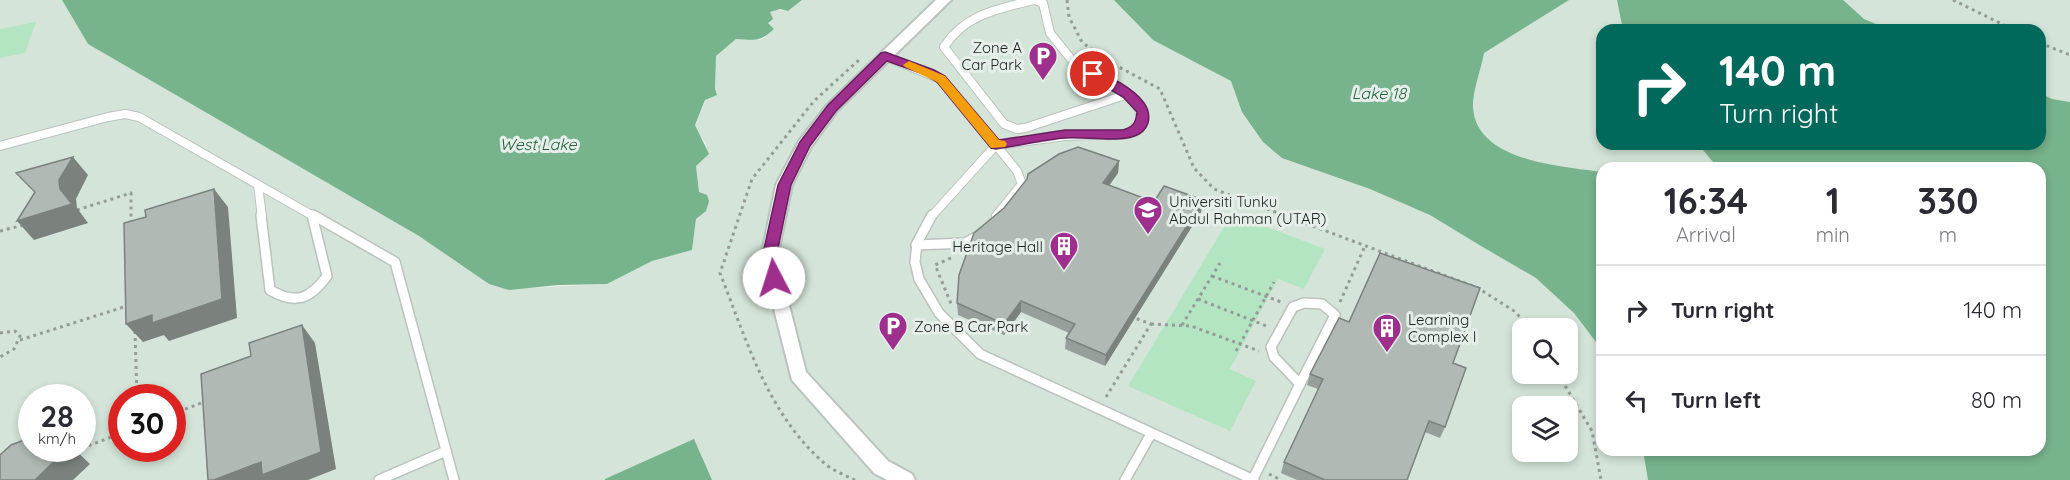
<!DOCTYPE html>
<html lang="en">
<head>
<meta charset="utf-8">
<style>
	:root { --surface:#fff; --page:#f7f7f7; --text:#2b2b33; --muted:#7c7c81; --line:#e1e1e2 }
	body { margin:0; font-family:Quicksand,sans-serif; background:var(--page); color:var(--text); height:100vh; display:flex; flex-direction:column; font-size:22px; white-space:nowrap }
	* { box-sizing:border-box; margin:0 }
	p { font-size:20px; color:var(--muted) }
	.icon { flex:none; width:33px; height:33px; fill:none; stroke:currentColor; stroke-width:2; stroke-linecap:round; stroke-linejoin:round }
	.map { position:relative; flex:1; overflow:hidden }
	.panel { position:absolute; left:1596px; top:162px; width:450px; height:294px; display:flex; flex-direction:column; background:var(--surface); border-radius:18px; box-shadow:0 3px 9px #0003 }
	.panel>* { flex:none }
	.banner { position:absolute; left:1596px; top:24px; width:450px; height:126px; border-radius:18px; box-shadow:0 3px 9px #0003; background:#00695c; color:#fff; overflow:hidden }
	.tools { position:absolute; left:1512px; top:318px; display:grid; gap:12px }
	.tools a { display:grid; place-items:center; width:66px; height:66px; border-radius:12px; background:var(--surface); box-shadow:0 3px 9px #0003; font-size:30px }
	.speed { position:absolute; left:18px; top:384px; display:flex; gap:12px; font-size:30px; font-weight:700; text-align:center }
	.speed>* { display:grid; place-content:center; width:78px; height:78px; border-radius:50%; background:var(--surface); box-shadow:0 3px 9px #0003; line-height:1 }
	.speed small { font-size:15px; font-weight:400 }
	.speed .limit { border:9px solid #d22; background:#fff; color:#111 }
	.pin { position:absolute; display:grid; place-items:center; width:51px; height:51px; color:#fff; margin:-26px; border:3px solid #fff; border-radius:50%; box-shadow:0 2px 6px #0007 }
	.me { position:absolute; width:66px; margin:-33px; rotate:355deg; stroke-linejoin:round; filter:drop-shadow(0 0 4px #0008) }
	.turn { display:flex; align-items:center; gap:21px; height:126px; padding:0 24px; font-size:27px }
	.turn .icon { width:78px; height:78px; stroke-width:2.5 }
	.turn b { display:block; font-size:42px; line-height:51px }
	.eta { display:flex; justify-content:space-evenly; align-items:center; height:102px; text-align:center }
	.eta b { font-size:36px; font-weight:700; line-height:42px }
	ul { padding:0; list-style:none }
	li { display:flex; align-items:center; gap:18px; height:90px; padding:0 24px; border-top:2px solid var(--line) }
	li div { flex:1 }
	li b { display:block; font-size:22px }
	li em { font-style:normal }
	.map>svg:first-child { display:block }
</style>
</head>
<body>
<div class="map">
<svg width="2070" height="480" viewBox="0 0 2070 480">
	<rect width="100%" height="100%" fill="#e5eee8"/>
	<!-- built -->
	<path fill="#d4e4d8" fill-rule="evenodd" d="M0,0H62L88,44L419,236L489,284L533,288L607,284L652,261L692,250L696,219L706,211L699,192L696,166L707,146L695,126L706,100L715,89L716,56L736,39L760,40L764,38L774,29L768,23L769,13L774,10L788,11L802,0H2070V480H0ZM1602,30H2040V144H1602ZM1602,168H2040V450H1602ZM1522,328H1568V374H1522ZM32,398H82V448H32ZM122,398H172V448H122ZM1522,406H1568V452H1522Z"/>
	<!-- green -->
	<g fill="#b4e5c3">
		<polygon points="36,22 25,53 0,58 0,29"/>
		<polygon points="1232,214 1325,249 1304,289 1278,279 1230,369 1256,381 1230,431 1128,386"/>
	</g>
	<!-- water -->
	<g fill="#77b38c">
		<path d="M62,0H802L788,11L780,9L770,12L773,19L768,23L774,29C760,42 755,40 736,39L716,56L715,89L717,95L705,100L695,125L709,154L696,166L699,192L707,195L709,201L706,211L696,219L692,250L652,261L607,284L558,285L509,290L489,284L419,236L88,44Z"/>
		<path d="M1114,0H1569L1484,53C1481,70 1472,92 1473,108C1477,162 1562,166 1602,172V350L1574,313L1536,278L1481,246L1430,215L1370,189L1282,158L1263,142L1242,112L1231,81L1153,40Z"/>
		<polygon points="1617,0 1843,0 1864,19 1890,30 1623,30"/>
		<polygon points="2040,93 2052,99 2070,102 2070,480 1648,480 1643,450 2040,450 2040,168 1718,168 1698,144 2040,144"/>
		<polygon points="694,439 712,480 605,480 605,479"/>
	</g>
	<g fill="none" stroke-linecap="round" stroke-linejoin="round">
		<!-- lane-far1 casing -->
		<g stroke="#bac3bd" stroke-width="10">
			<g id="lane-far1">
				<path d="M1034,0C998,9 965,14 944,47L1004,124L1017,129L1025,128L1128,94"/>
				<polyline points="885,56 941,79 996,145 931,217"/>
				<polyline points="0,146 108,117 125,114 139,117 315,217"/>
				<polyline points="258,185 262,217"/>
				<polyline points="996,216 1022,184 1017,171 996,145 1065,136 1129,134 1139,128 1142,121 1137,102 1071,59 1050,33 1043,3 1035,0"/>
			</g>
		</g>
		<!-- lane casing -->
		<g stroke="#bac3bd" stroke-width="12">
			<g id="lane">
				<path d="M261,215L270,290C296,305 310,299 327,276L312,215"/>
				<polyline points="313,215 395,262 454,480"/>
				<polyline points="932,215 917,243 915,262 919,279 939,313 980,354 1254,480"/>
				<polyline points="916,245 965,243 980,235"/>
				<polygon points="1304,303 1322,304 1335,315 1300,384 1274,357 1271,347 1293,307"/>
				<polyline points="1253,479 1300,384"/>
				<polyline points="379,480 446,451"/>
				<polyline points="1125,480 1151,434"/>
			</g>
		</g>
		<!-- street casing -->
		<g stroke="#bac3bd" stroke-width="4">
			<polygon id="street" points="936,0 951,0 837,111 811,147 792,185 777,258 806,372 888,461 912,474 915,480 887,480 874,473 792,380 761,258 776,185 799,141 827,105"/>
		</g>
		<!-- path -->
		<g stroke="#959c98" stroke-width="3" stroke-dasharray="3 4" stroke-linecap="butt">
			<polyline points="1067,0 1069,17 1082,42 1104,59 1160,89 1194,168 1214,189 1478,288 1514,311 1531,328"/>
			<polyline points="1953,0 2014,30"/>
			<polyline points="2040,43 2070,55"/>
			<polyline points="77,210 131,193 131,223"/>
			<polyline points="0,231 24,225"/>
			<polyline points="951,258 935,265 952,306"/>
			<polyline points="1212,276 1281,302"/>
			<polyline points="1198,299 1269,327"/>
			<polyline points="1340,302 1365,246"/>
			<polyline points="1151,324 1191,326 1259,351"/>
			<polyline points="1182,325 1220,263"/>
			<polyline points="135,331 137,398"/>
			<polyline points="0,333 15,331 20,336 14,349 0,357"/>
			<polyline points="20,340 127,306"/>
			<polyline points="1236,351 1274,282"/>
			<polyline points="1558,374 1592,431 1601,480"/>
			<polyline points="1106,397 1151,324 1132,317"/>
			<polyline points="172,414 204,402"/>
			<polyline points="82,448 122,433"/>
			<polyline points="72,451 80,448"/>
			<polyline points="1269,474 1281,480"/>
			<path d="M855,480C845,475 831,470 823,462C768,414 746,339 720,273L752,179L814,101L861,58"/>
		</g>
		<!-- lane-far1 -->
		<use href="#lane-far1" stroke="#fff" stroke-width="8"/>
		<!-- lane -->
		<use href="#lane" stroke="#fff" stroke-width="9"/>
		<!-- street -->
		<use href="#street" fill="#fff" fill-rule="evenodd"/>
	</g>
	<!-- wall -->
	<g fill="#979f9a">
		<polygon points="1119,161 1118,173 1109,186 1154,202 1201,212 1105,366 1065,349 1066,338 1069,333 1021,312 1004,335 958,315 957,303"/>
		<polygon points="1453,363 1445,427 1440,438 1425,432 1407,480 1297,480 1281,473 1284,462 1318,389 1307,385 1310,374"/>
	</g>
	<!-- shaded-wall -->
	<g fill="#7b827d">
		<polygon points="73,157 88,175 76,199 77,208 88,223 34,240 17,221 59,180"/>
		<polygon points="1119,161 1118,173 1102,195 1103,183"/>
		<polygon points="214,189 228,207 237,318 169,341 164,335 143,342 126,324"/>
		<polygon points="1203,200 1201,212 1105,366 1106,355"/>
		<polygon points="1021,301 1021,312 1004,335 1004,324"/>
		<polygon points="302,325 315,343 336,469 308,480 214,480 261,462"/>
		<polygon points="68,448 73,448 90,464 73,480 35,480"/>
	</g>
	<!-- building -->
	<g fill="#b0b9b3" stroke="#7b827d" stroke-width="1.5">
		<polygon points="1078,147 1119,161 1103,183 1154,202 1164,186 1203,200 1106,355 1066,338 1075,324 1021,301 1004,324 957,303 959,275 974,233 1004,208 1027,179 1028,174 1059,154"/>
		<polygon points="73,157 59,180 60,189 72,204 17,221 35,192 16,173"/>
		<polygon points="214,189 222,299 152,323 152,315 126,324 124,223 146,217 145,210"/>
		<polygon points="1380,253 1480,288 1453,363 1466,368 1445,427 1429,421 1407,480 1325,480 1284,462 1323,379 1310,374 1339,318 1349,322"/>
		<polygon points="302,325 321,452 262,475 261,462 214,480 208,480 201,374 251,356 249,343"/>
		<polygon points="32,437 32,448 68,448 35,480 0,480 0,455 11,445"/>
	</g>
	<!-- route -->
	<path fill="#9f2f8d" stroke="#671f5c" stroke-width="1.5" d="M885,52L934,70L945,76L999,140L1065,130H1123C1133,127 1136,123 1137,112L1123,97L1089,77L1087,74L1093,71C1109,75 1134,89 1144,103C1151,113 1151,127 1139,134C1121,144 1085,136 1065,138C1042,140 1018,146 996,149L991,148L937,82L926,75L887,61L836,111L810,146L791,185L776,258L781,278L774,283L769,282L762,258L778,185L800,142L828,105L881,53Z"/>
	<!-- slow -->
	<polygon fill="#f59e0b" points="909,61 945,76 999,140 1005,141 1007,144 1005,147 991,148 937,82 905,67 903,65"/>
	<!-- icons -->
	<defs>
		<g id="parking-pin" transform="scale(1.5)"><path d="M0 17L-7.5 6A9.5 9.5 0 1 1 7.5 6Z" fill="#9f2f8d" stroke="#e5eee8"/><path d="M-3.5-5.5H1a3.5 3.5 0 0 1 0 7H-1V5.5H-3.5ZM-1-3.4V-.6H.8a1.4 1.4 0 0 0 0-2.8Z" fill="#fff"/></g>
		<g id="university-pin" transform="scale(1.5)"><path d="M0 17L-7.5 6A9.5 9.5 0 1 1 7.5 6Z" fill="#9f2f8d" stroke="#e5eee8"/><path d="M0-5L7-2L0 1L-7-2ZM-4 1L0 2.5L4 1V4Q0 6-4 4Z" fill="#fff"/></g>
		<g id="building-pin" transform="scale(1.5)"><path d="M0 17L-7.5 6A9.5 9.5 0 1 1 7.5 6Z" fill="#9f2f8d" stroke="#e5eee8"/><path d="M-4-6H4V6H1V3H-1V6H-4ZM-2.5-4.3h1.7v1.8h-1.7ZM.8-4.3h1.7v1.8H.8ZM-2.5-1h1.7V.8h-1.7ZM.8-1h1.7V.8H.8Z" fill="#fff"/></g>
	</defs>
	<g fill-rule="evenodd">
		<use href="#parking-pin" x="1043" y="56"/>
		<use href="#university-pin" x="1148" y="210"/>
		<use href="#building-pin" x="1064" y="246"/>
		<use href="#parking-pin" x="893" y="326"/>
		<use href="#building-pin" x="1387" y="328"/>
	</g>
	<g text-anchor="middle" dominant-baseline="central" stroke-width="6" stroke-linejoin="round" paint-order="stroke">
		<!-- poi labels -->
		<g font-size="15" fill="#202421" stroke="#e5eee8" text-anchor="start">
			<text x="1022" y="47" text-anchor="end">Zone A<tspan x="1022" dy="17">Car Park</tspan></text>
			<text x="1169" y="201">Universiti Tunku<tspan x="1169" dy="17">Abdul Rahman (UTAR)</tspan></text>
			<text x="1043" y="246" text-anchor="end">Heritage Hall</text>
			<text x="1408" y="319">Learning<tspan x="1408" dy="17">Complex I</tspan></text>
			<text x="914" y="326">Zone B Car Park</text>
		</g>
		<!-- water labels -->
		<g font-size="16" font-style="italic" fill="#21643e" stroke="#e5eee8">
			<text x="1379" y="93">Lake 18</text>
			<text x="538" y="144">West Lake</text>
		</g>
	</g>
</svg>
<div class="tools">
<a><svg class="icon" aria-label="search" viewBox="0 0 24 24"><circle cx="10" cy="10" r="6"/><path d="M15 15l6 6"/></svg></a>
<a><svg class="icon" aria-label="layers" viewBox="0 0 24 24"><path d="M12 4l9 5-9 5-9-5zM3 14l9 5 9-5"/></svg></a>
</div>
<div class="speed"><div>28<small>km/h</small></div><div class="limit">30</div></div>
<div class="pin" style="left:1093px;top:74px;background:#d93025"><svg class="icon" aria-label="arrive" viewBox="0 0 24 24"><path d="M6 21V4h12l-3 4 3 4H6"/></svg></div>
<svg class="me" style="left:774px;top:278px" viewBox="-20 -20 40 40"><circle r="19" fill="#fff"/><path d="M0-13L10 11 0 6-10 11z" fill="#9f2f8d"/></svg>
<div class="banner">
<div class="turn"><svg class="icon" aria-label="right" viewBox="0 0 24 24"><path d="M7 20v-9h11M14 6l5 5-5 5"/></svg><div><b>140 m</b>Turn right</div></div>
</div>
<section class="panel">
<div class="eta">
<div><b>16:34</b><p>Arrival</p></div>
<div><b>1</b><p>min</p></div>
<div><b>330</b><p>m</p></div>
</div>
<ul>
<li><svg class="icon" aria-label="right" viewBox="0 0 24 24"><path d="M7 20v-9h11M14 6l5 5-5 5"/></svg><div><b>Turn right</b></div><em>140 m</em></li>
<li><svg class="icon" aria-label="left" viewBox="0 0 24 24"><path d="M17 20v-9H6M10 6l-5 5 5 5"/></svg><div><b>Turn left</b></div><em>80 m</em></li>
</ul>
</section>
</div>
</body>
</html>
